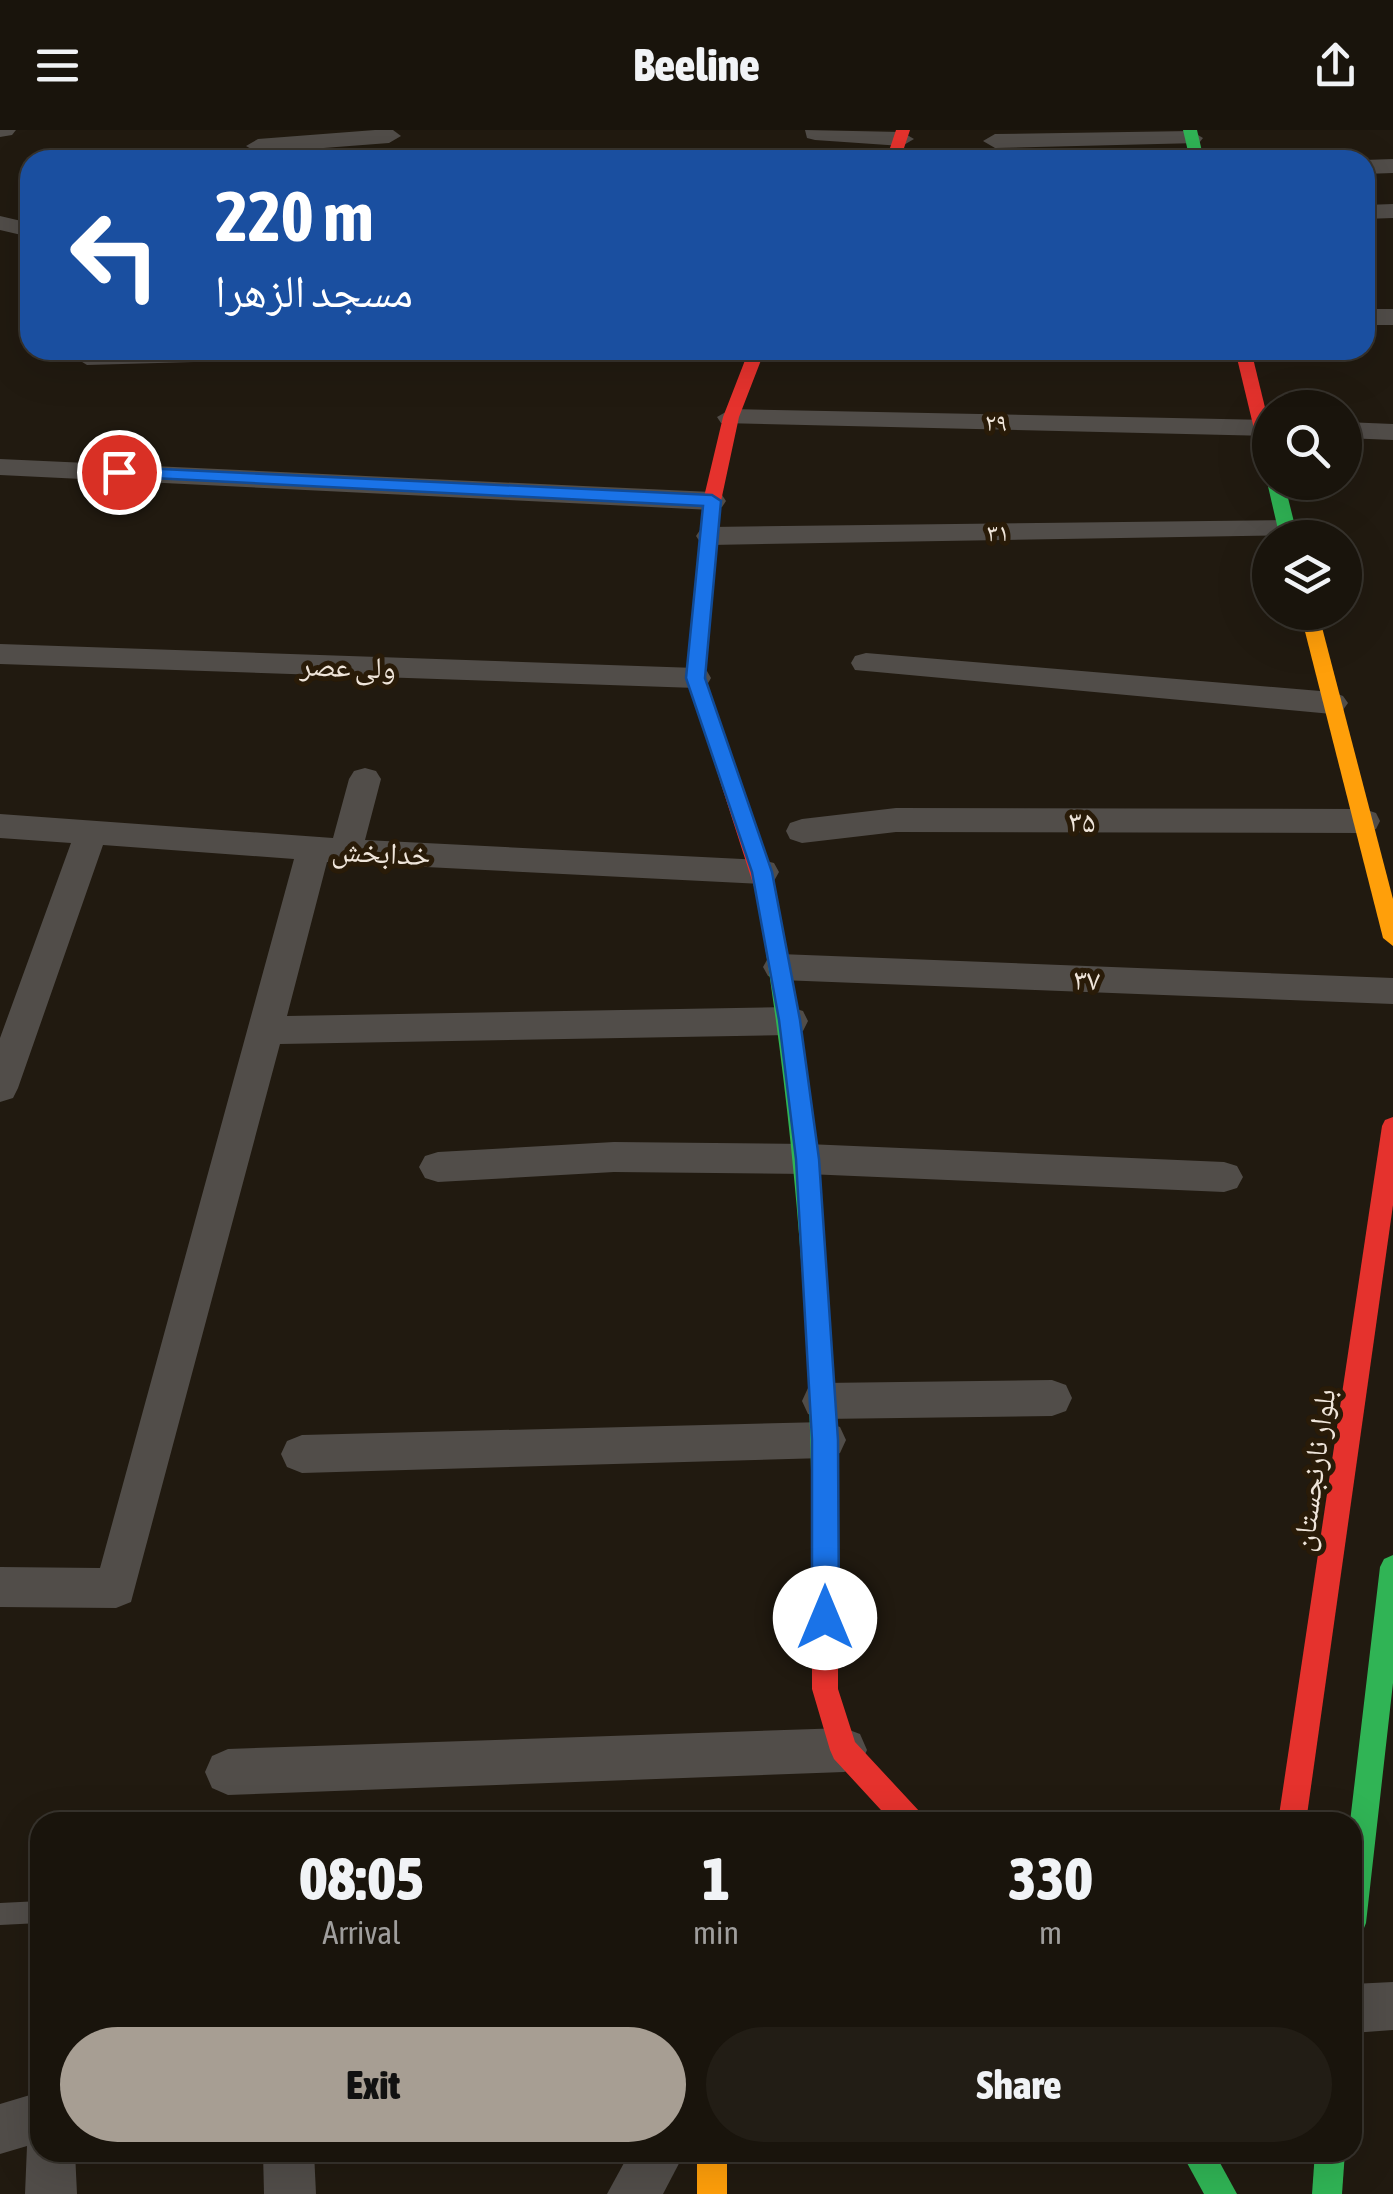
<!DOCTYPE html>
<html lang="en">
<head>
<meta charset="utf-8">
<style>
	:root { --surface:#19140c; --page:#221d15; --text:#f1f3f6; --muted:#9f9e9d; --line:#37332d; --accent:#a79e93 }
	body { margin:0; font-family:"Asap Condensed","Noto Naskh Arabic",sans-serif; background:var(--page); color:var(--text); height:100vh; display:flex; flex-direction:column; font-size:38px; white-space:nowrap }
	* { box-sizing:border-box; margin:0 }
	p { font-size:32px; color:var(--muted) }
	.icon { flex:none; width:55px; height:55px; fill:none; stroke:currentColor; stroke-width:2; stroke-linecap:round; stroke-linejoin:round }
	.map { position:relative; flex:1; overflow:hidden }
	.panel { position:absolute; left:30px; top:1682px; width:1332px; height:350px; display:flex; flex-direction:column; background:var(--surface); border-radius:30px; box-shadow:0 10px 40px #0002,0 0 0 2px var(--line) }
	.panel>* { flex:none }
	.top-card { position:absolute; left:20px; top:20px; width:1355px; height:210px; border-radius:30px; box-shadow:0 10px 40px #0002,0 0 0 2px var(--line); background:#1a4fa0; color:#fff; overflow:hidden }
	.tools { position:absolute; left:1252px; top:260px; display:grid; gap:20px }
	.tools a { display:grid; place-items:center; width:110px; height:110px; border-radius:50%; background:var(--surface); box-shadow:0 10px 40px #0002,0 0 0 2px var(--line); font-size:50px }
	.pin { position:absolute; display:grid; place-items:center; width:85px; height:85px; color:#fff; margin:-42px; border:5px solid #fff; border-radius:50%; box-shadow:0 2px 10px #0007 }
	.me { position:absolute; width:110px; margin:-55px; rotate:0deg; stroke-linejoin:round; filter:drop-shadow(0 0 8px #0008) }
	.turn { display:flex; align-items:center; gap:35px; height:210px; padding:0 30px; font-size:45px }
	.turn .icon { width:130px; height:130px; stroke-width:2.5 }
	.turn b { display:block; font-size:70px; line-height:85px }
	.eta { display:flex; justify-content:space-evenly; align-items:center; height:170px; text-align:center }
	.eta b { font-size:60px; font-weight:800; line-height:70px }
	.cta { display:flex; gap:20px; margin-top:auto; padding:20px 30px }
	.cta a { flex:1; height:115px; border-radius:60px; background:var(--accent); color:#111; font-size:40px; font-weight:800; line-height:115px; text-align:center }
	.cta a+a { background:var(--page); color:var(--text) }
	header { display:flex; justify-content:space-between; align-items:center; height:130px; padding:0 30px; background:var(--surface); font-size:45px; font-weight:800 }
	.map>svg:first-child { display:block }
</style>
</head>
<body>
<header><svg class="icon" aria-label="menu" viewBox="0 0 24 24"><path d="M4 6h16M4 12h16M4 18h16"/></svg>Beeline<svg class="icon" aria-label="share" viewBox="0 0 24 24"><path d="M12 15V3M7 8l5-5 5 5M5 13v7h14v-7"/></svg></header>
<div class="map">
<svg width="1393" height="2064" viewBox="0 0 1393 2064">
	<rect width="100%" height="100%" fill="#211a10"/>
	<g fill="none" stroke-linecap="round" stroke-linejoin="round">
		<!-- lane -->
		<polygon fill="#514d49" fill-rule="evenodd" points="40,1771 40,1793 0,1795 0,1773"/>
		<!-- street -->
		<g fill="#514d49" fill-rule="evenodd">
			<polygon points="0,0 16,0 12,5 0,7"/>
			<polygon points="375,0 393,0 401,6 389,13 258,23 246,16 258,9"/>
			<polygon points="805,0 902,2 914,9 902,16 815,10 807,8"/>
			<polygon points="1191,1 1203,8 1199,13 995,18 983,11 995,4"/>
			<polygon points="1393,29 1393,43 1365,44 1364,30"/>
			<polygon points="1393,74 1393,88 1365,89 1365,75"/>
			<polygon points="0,86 30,93 30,107 0,100"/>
			<rect x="1365" y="179" width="28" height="16"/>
			<polygon points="83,220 355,220 342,228 87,235 74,227"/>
			<polygon points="731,279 1270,290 1270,306 721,293 717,287"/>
			<polygon points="1345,292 1393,294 1393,310 1345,308"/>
			<polygon points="0,329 712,362 722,365 726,371 722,377 712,380 0,345"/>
			<polygon points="1287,390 1297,393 1301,399 1297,405 710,415 700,412 696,406 700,400 710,397"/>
			<polygon points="0,514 696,538 707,541 711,548 707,555 696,558 0,534"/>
			<polygon points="866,523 1332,562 1343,566 1348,573 1343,580 1332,584 855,540 851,533 855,526"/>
			<polygon points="365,638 376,641 381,649 365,710 762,730 774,733 779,742 774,751 762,754 327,732 287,886 790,877 803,881 808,891 803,901 790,905 280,914 131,1472 116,1478 0,1477 0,1437 100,1438 294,729 103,715 18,958 13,968 0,972 0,908 71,713 0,708 0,684 333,708 349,649 354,641"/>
			<polygon points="896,678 1364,679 1376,683 1380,691 1376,699 1364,703 896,702 802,713 790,709 786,701 790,693 802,689"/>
			<polygon points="780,824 1393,848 1393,874 780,850 768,846 763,837 768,828"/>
			<polygon points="614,1012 807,1014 1224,1032 1237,1036 1243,1047 1237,1058 1224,1062 807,1044 614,1042 438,1052 425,1048 419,1037 425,1026 438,1022"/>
			<polygon points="1052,1250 1066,1255 1072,1268 1066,1281 1052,1286 822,1289 808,1284 802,1271 808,1258 822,1253"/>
			<polygon points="825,1292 840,1297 846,1310 840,1323 825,1328 302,1343 287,1337 281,1324 287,1311 302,1305"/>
			<polygon points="844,1598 860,1604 867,1620 860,1636 844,1642 228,1665 212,1658 205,1642 212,1626 228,1619"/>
			<polygon points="1393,1852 1393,1900 1352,1903 1352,1854"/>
			<polygon points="40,1962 40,2022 75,2022 77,2064 25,2064 27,2016 0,2024 0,1974"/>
			<polygon points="263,2022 314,2022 316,2064 264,2064"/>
			<polygon points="630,2022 685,2022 663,2064 607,2064"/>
		</g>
		<!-- fast -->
		<g fill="#30b455" fill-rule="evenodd">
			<polygon points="1183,0 1197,0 1204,30 1190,30"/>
			<polygon points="1270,348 1270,352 1284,352 1298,408 1280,408 1267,352"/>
			<path d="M767,759L777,766C815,980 835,1193 838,1410L834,1418L825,1422L816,1418L812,1410C811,1193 793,980 757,766Z"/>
			<polygon points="1393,1425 1393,1553 1366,1793 1362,1803 1352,1807 1352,1692 1350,1692 1380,1437 1384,1429"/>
			<polygon points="1181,2022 1214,2022 1237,2064 1204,2064"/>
			<polygon points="1315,2022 1345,2022 1342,2064 1312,2064"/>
		</g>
		<!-- slow -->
		<g fill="#ff9f0a" fill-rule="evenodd">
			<polygon points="1300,482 1318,482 1393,769 1393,816 1383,808"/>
			<rect x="697" y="2022" width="30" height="42"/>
		</g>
		<!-- jam -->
		<g fill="#e5322d" fill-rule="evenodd">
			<polygon points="896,0 910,0 900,30 886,30"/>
			<polygon points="749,220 765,220 739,287 721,371 705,548 772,742 777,766 767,773 757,766 687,548 703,371 723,287"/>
			<polygon points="1235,220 1251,220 1270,298 1270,337 1262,332"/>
			<polygon points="1393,987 1393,1075 1306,1692 1278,1692 1382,996 1385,990"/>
			<polygon points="825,1398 834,1402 838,1410 838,1559 855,1612 920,1682 924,1692 892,1692 834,1629 830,1620 812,1559 812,1410 816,1402"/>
		</g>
	</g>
	<!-- route -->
	<polygon fill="#1a73e8" stroke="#114b97" stroke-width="2.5" points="119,337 712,365 721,371 705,548 772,742 800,890 819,1029 838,1310 839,1488 835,1497 825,1500 816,1497 812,1488 812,1310 796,1029 779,890 752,742 686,548 703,376 113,346 110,342"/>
	<g text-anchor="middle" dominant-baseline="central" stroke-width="10" stroke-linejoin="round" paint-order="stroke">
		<!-- far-street labels -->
		<g font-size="25" fill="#efe5da" stroke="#291b08">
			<text transform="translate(996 292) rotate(1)">۲۹</text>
			<text transform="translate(998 402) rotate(-1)">۳۱</text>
		</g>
		<!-- street labels -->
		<g font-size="30" fill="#efe5da" stroke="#291b08">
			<text transform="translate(348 536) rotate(2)">ولی عصر</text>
			<text x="1082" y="691">۳۵</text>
			<text transform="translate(381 722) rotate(3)">خدابخش</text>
			<text transform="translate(1087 849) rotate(2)">۳۷</text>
			<text transform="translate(1313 1340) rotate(-82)">بلوار نارنجستان</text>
		</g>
	</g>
</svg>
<div class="tools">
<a><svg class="icon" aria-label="search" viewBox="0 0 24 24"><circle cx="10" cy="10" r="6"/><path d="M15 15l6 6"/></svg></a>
<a><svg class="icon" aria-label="layers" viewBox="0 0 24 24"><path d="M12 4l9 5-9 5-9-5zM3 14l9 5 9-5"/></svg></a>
</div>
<div class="pin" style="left:119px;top:342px;background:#d93025"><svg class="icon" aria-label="arrive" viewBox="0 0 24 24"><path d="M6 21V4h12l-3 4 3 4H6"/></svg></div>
<svg class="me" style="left:825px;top:1488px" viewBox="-20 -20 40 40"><circle r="19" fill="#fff"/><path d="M0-13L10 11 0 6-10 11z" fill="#1a73e8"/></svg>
<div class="top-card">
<div class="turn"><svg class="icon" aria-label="left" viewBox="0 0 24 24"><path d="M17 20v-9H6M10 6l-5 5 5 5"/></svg><div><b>220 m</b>مسجد الزهرا</div></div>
</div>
<section class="panel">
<div class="eta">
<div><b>08:05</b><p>Arrival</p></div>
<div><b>1</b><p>min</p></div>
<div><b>330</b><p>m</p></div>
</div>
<div class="cta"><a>Exit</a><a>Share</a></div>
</section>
</div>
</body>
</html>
